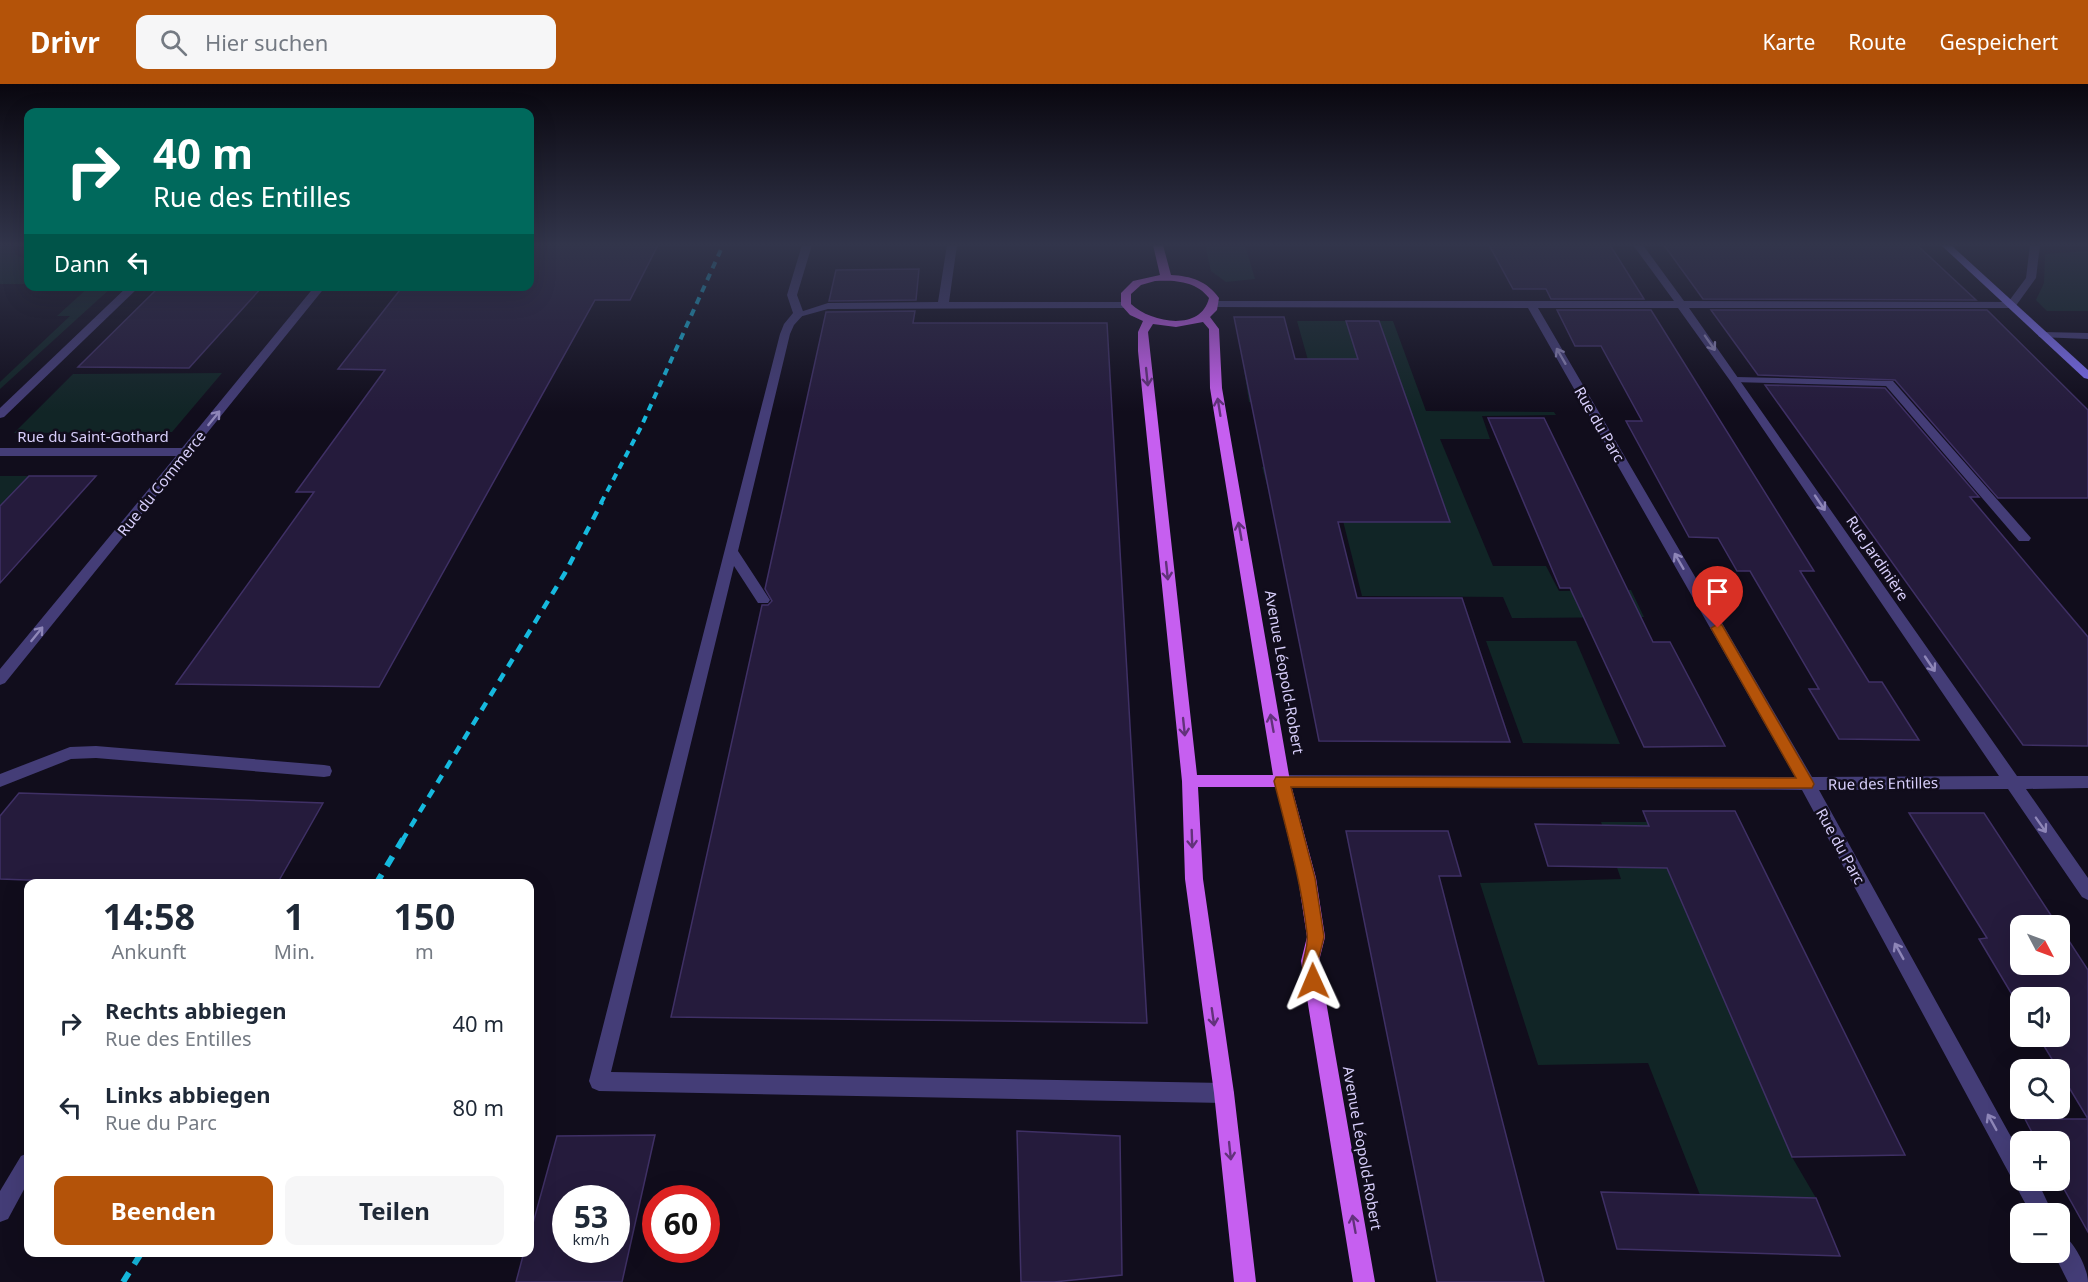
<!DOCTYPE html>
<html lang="de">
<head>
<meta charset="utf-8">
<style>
	:root { --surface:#fff; --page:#f6f6f7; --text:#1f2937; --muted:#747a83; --accent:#b45309 }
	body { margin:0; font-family:"Noto Sans",sans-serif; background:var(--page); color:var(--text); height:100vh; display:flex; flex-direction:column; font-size:22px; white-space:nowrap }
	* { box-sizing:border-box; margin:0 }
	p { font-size:20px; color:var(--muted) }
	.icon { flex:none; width:33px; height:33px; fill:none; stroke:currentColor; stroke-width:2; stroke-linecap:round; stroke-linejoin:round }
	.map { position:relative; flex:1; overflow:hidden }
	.drawer { position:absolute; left:24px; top:795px; width:510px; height:378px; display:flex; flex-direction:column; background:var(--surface); border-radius:12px; box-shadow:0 6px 24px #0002 }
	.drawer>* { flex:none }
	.banner { position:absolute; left:24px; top:24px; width:510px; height:183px; border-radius:12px; box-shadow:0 6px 24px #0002; background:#00695c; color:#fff; overflow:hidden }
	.needle { width:39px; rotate:131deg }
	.fabs { position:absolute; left:2010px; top:831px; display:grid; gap:12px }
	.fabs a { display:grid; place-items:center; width:60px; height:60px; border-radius:12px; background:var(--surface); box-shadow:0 6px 24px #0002; font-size:30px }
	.speed { position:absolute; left:552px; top:1101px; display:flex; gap:12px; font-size:30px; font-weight:700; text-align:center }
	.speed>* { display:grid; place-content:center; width:78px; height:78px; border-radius:50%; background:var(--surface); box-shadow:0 6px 24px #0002; line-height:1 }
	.speed small { font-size:15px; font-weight:400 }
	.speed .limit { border:9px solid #d22; background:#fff; color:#111 }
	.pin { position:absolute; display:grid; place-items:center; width:51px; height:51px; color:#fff; margin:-62px -26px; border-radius:50% 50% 50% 0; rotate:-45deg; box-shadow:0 0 6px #0007 }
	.pin .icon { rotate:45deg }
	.me { position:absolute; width:66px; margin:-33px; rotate:359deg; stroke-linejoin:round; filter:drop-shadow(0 0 4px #0008) }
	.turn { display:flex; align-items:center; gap:21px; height:126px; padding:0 30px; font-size:27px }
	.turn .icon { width:78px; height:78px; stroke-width:2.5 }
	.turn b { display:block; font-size:42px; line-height:51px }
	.then { display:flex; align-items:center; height:57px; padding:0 30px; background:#0003; gap:12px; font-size:22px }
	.eta { display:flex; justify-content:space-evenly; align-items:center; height:102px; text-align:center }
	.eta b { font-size:36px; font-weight:700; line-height:42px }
	.cta { display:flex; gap:12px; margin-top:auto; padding:12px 30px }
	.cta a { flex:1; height:69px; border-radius:12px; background:var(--accent); color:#fff; font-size:24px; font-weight:700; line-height:69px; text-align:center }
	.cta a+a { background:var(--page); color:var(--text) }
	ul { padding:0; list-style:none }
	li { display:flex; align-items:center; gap:18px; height:84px; padding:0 30px }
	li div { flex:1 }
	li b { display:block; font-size:22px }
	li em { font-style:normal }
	header { display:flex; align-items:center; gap:36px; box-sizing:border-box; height:84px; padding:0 30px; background:var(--accent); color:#fff }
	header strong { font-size:28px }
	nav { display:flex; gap:33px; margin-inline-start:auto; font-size:21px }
	.search { width:420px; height:54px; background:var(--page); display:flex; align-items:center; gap:15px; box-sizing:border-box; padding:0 21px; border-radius:12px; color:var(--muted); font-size:22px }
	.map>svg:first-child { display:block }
</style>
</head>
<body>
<header>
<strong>Drivr</strong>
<div class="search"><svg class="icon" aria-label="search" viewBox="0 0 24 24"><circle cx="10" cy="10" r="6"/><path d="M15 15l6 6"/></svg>Hier suchen</div>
<nav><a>Karte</a><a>Route</a><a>Gespeichert</a></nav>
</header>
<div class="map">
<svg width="2088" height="1198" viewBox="0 0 2088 1198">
	<rect width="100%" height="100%" fill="#110d1c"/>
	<!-- green -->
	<g fill="#112526">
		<polygon points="0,161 18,161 14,165 16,171 28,176 28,200 0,200"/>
		<polygon points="1205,161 1245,161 1255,195 1226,198 1211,187"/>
		<polygon points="2088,167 2088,227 2047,227 2036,216 2044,199 2045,170"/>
		<polygon points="90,202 112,203 0,305 0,298 70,232 57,232"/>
		<polygon points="1297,237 1393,237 1426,327 1554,328 1556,331 1482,332 1490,355 1440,355 1493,482 1546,482 1559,507 1631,506 1644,533 1512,534 1503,513 1362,512 1339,421 1270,412 1262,383 1324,383 1308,319 1249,318 1244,286 1311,287"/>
		<polygon points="222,289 172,348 14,349 73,290"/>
		<polygon points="0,392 29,392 0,422"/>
		<polygon points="1486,557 1576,557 1620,660 1523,659"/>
		<polygon points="1601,738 1648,738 1792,1073 1816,1114 1700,1111 1648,979 1538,981 1480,799 1621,795"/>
	</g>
	<!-- building -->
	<g fill="#251b3c" stroke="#3f3065" stroke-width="1.5" fill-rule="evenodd">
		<polygon points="530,161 658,161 630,216 595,216 379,603 176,600 314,408 296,408 385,286 338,285 403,202 530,202"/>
		<polygon points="1489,161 1610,161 1644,215 1551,215 1546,205 1513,205"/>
		<polygon points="1664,161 1917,161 1976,216 1703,215"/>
		<polygon points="919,185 916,216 829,217 836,186"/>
		<polygon points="160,202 263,202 189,284 78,283"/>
		<polygon points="1557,226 1651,226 1814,487 1800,487 1869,598 1882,598 1919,656 1839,655 1809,605 1819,605 1750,487 1737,487 1718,454 1689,453 1626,337 1642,337 1601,262 1575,262"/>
		<polygon points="1711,226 1987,226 2088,326 2088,414 1998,414 1895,296 1758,291"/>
		<polygon points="915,227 913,239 1107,239 1147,939 671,933 762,521 768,521 772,517 765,505 826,228"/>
		<polygon points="1234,233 1284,233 1295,275 1358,275 1346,237 1379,237 1450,438 1338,438 1357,514 1462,514 1510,658 1319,657"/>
		<polygon points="1765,301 1885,304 1979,413 1970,413 2088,553 2088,662 2023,661"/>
		<polygon points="1488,334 1544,334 1653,558 1670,558 1725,662 1644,663 1570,504 1560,504"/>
		<polygon points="29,392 96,392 0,499 0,422"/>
		<polygon points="19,709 211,715 323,719 277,800 135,800 0,795 0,732"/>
		<polygon points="1643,727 1735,727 1905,1071 1792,1073 1667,784 1548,782 1535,740 1649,742"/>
		<polygon points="1909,729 1984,729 2058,842 2020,842 2020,880 2060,880 2060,843 2088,886 2088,1035 2038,952 2060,952 2060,914 2020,914 2020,924 1979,855 1987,854"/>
		<polygon points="1346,747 1448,747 1461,792 1439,792 1544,1198 1437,1198"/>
		<polygon points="2025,1035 2088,1035 2088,1148 2059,1096 2060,1058 2037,1058"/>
		<polygon points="1017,1047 1120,1052 1122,1191 1054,1198 1021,1198"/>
		<path d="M655,1051L622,1198H516L524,1168H530V1150L557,1052ZM566,1114H616V1166H566Z"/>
		<polygon points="1601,1108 1816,1114 1840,1172 1617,1165"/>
	</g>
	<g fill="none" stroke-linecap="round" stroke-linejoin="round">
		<!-- lane -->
		<g fill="#443d77" fill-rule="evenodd">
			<polygon points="802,161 812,161 797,211 804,230 794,241 790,250 738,467 770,516 768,519 758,519 734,482 611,988 1224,999 1231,1002 1234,1009 1231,1016 1224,1019 599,1007 592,1004 589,997 780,250 784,240 793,229 787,211"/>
			<polygon points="2030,161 2040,161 2036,194 2015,223 2007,223 2006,221 2026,194"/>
			<polygon points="2043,248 2088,249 2088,255 2039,253 2038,251"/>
			<polygon points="1736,293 1893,297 2031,454 2029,457 2019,457 1886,302 1732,298 1732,294"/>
			<polygon points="96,662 324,681 330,682 332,687 330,692 324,693 96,674 71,675 0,703 0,690 70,663"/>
			<polygon points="28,1069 28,1098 8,1135 0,1138 0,1107 21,1072"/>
		</g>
		<!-- street -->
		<g fill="#443d77" fill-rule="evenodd">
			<polygon points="947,161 957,161 949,218 1126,218 1131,221 1126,224 828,225 799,233 794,230 828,219 938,218"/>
			<path d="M1633,161H1643L1684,217L2011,218L2016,221L2011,224H1689L2017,692H2088V704L2026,705L2088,794V816L2082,813L2008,705L1819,706L2020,1069V1096H2037L2053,1130H2031L1802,706L1282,703L1276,702L1274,697L1276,692L1282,691L1795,693L1528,224L1214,223L1209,220L1214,217H1674ZM1538,224H1678L1731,298L1999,692L1812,693Z"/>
			<polygon points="128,202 140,202 4,333 0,334 0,324"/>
			<polygon points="315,202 326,202 5,599 0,601 0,585 176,372 0,372 0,364 182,364"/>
			<path d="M2060,1149C2073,1155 2088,1184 2088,1198H2068L2053,1168H2060Z"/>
		</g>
		<!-- secondary -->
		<polygon fill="#7c6ef1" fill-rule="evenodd" points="1941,161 1951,161 2088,286 2088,295 2084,294"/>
		<!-- primary -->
		<path fill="#c65ff0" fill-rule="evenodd" d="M1153,161H1163L1171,191C1191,192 1207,197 1219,214L1217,226L1210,233L1219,245L1222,304L1290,697L1316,794L1325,853L1319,877L1375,1198H1353L1301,877L1307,853L1298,794L1276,703H1198L1203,795L1234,1009L1256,1198H1234L1214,1009L1185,795L1182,697L1138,267V248L1143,237L1130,231L1121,221V209L1133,197L1160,191ZM1155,197C1175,196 1196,197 1209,214C1201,248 1151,239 1131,220V210L1141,201ZM1203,238L1209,245L1210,304L1273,691H1197L1148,248L1153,240L1176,243Z"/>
		<!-- rail-far2 -->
		<polyline stroke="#16b9de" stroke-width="4" stroke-dasharray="7 6" stroke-linecap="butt" points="601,419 641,343 723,161"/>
		<!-- rail-far1 -->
		<polyline stroke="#16b9de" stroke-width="4.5" stroke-dasharray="9 8" stroke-linecap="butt" points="402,757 565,489 602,418"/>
		<!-- rail -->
		<g stroke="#16b9de" stroke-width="6" stroke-dasharray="11 10" stroke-linecap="butt">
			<polyline points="376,800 403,755"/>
			<polyline points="123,1198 142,1168"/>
		</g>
	</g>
	<!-- one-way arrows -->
	<defs><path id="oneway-shaft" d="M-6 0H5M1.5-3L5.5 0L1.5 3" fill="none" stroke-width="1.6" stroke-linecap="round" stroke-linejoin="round" transform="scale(1.5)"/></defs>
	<g stroke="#8e86b8">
		<use href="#oneway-shaft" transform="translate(1710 259) rotate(55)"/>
		<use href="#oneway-shaft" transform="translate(1561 272) rotate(-120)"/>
		<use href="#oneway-shaft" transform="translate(214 334) rotate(-51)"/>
		<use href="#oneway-shaft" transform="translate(1820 419) rotate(56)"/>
		<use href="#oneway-shaft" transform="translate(1679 477) rotate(-120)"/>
		<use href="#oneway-shaft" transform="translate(37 550) rotate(-51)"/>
		<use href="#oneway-shaft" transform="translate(1930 580) rotate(56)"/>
		<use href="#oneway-shaft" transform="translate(2041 741) rotate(55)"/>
		<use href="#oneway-shaft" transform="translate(1899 867) rotate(-119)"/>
		<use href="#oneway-shaft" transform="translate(1992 1038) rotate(-119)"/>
	</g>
	<g stroke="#62327b">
		<use href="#oneway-shaft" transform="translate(1147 293) rotate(84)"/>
		<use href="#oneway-shaft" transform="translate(1219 323) rotate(-99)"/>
		<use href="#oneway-shaft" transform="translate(1240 447) rotate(-100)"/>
		<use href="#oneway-shaft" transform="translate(1167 487) rotate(84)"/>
		<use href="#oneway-shaft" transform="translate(1272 639) rotate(-100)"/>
		<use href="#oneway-shaft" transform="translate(1184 643) rotate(84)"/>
		<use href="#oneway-shaft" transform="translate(1192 755) rotate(88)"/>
		<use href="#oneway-shaft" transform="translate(1213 933) rotate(82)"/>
		<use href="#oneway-shaft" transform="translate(1230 1067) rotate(84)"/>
		<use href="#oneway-shaft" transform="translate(1354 1140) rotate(-100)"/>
	</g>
	<!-- sky -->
	<linearGradient id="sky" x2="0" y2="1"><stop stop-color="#09070f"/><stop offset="0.49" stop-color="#32354b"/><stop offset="1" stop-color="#32354b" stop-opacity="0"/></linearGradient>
	<rect width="2088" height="328" fill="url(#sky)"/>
	<!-- route -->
	<path fill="#b45309" stroke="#753606" stroke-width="1.5" d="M1718,540L1722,541L1812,696L1814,700L1812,704L1291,703L1315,794L1324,853L1318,877L1322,897L1319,903L1313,905L1307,903C1296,878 1310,869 1307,849C1301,797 1287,748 1274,697L1276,693L1796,694L1711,544Z"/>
	<g text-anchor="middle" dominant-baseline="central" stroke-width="5" stroke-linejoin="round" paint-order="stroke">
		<!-- street labels -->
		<g font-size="15" fill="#d7cefa" stroke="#110d1c">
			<text transform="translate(1600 340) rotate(60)">Rue du Parc</text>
			<text x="93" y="352">Rue du Saint-Gothard</text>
			<text transform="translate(161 399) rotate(-51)">Rue du Commerce</text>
			<text transform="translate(1878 474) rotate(56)">Rue Jardinière</text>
			<text transform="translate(1285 588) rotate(80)">Avenue Léopold-Robert</text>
			<text transform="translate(1883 699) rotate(-1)">Rue des Entilles</text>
			<text transform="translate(1841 762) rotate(61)">Rue du Parc</text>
			<text transform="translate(1363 1064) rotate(80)">Avenue Léopold-Robert</text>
		</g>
	</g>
</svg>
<div class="fabs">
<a><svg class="needle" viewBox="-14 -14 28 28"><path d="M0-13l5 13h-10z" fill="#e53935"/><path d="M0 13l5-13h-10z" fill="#747a83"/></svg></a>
<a><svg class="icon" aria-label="sound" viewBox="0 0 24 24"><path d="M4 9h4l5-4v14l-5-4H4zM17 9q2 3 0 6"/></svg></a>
<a><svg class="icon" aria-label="search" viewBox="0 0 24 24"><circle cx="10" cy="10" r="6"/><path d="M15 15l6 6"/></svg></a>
<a>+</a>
<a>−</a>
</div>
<div class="speed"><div>53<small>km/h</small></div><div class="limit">60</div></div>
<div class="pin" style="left:1718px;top:544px;background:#d93025"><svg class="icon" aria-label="arrive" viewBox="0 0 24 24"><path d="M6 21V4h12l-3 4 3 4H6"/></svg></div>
<svg class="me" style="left:1313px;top:897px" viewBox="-20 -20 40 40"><path d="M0-17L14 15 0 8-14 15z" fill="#b45309" stroke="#fff" stroke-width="4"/></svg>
<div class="banner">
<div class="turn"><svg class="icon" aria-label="right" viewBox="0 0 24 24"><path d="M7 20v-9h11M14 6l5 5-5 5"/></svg><div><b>40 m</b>Rue des Entilles</div></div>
<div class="then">Dann<svg class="icon" aria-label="left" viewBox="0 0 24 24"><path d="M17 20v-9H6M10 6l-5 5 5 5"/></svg></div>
</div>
<section class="drawer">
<div class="eta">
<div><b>14:58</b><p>Ankunft</p></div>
<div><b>1</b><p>Min.</p></div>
<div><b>150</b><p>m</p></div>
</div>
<ul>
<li><svg class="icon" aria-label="right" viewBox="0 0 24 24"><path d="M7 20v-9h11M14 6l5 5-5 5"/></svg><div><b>Rechts abbiegen</b><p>Rue des Entilles</p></div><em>40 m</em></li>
<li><svg class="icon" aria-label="left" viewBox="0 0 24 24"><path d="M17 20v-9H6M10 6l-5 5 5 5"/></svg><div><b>Links abbiegen</b><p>Rue du Parc</p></div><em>80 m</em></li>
</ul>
<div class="cta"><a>Beenden</a><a>Teilen</a></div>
</section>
</div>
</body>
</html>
